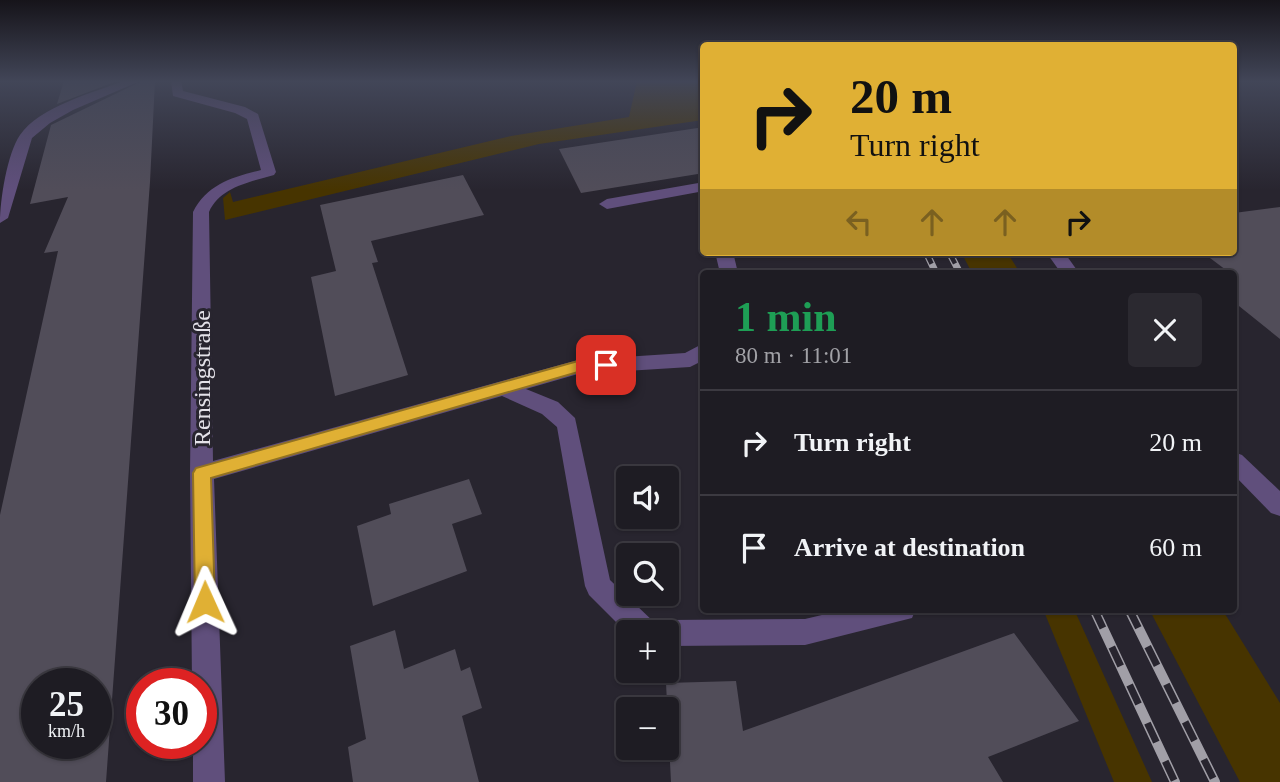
<!DOCTYPE html>
<html lang="en">
<head>
<meta charset="utf-8">
<style>
	:root { --surface:#1e1c23; --page:#2b2930; --text:#f1f3f6; --muted:#a1a1a6; --line:#3c3a41 }
	body { margin:0; font-family:Georgia,serif; background:var(--page); color:var(--text); height:100vh; display:flex; flex-direction:column; font-size:26px; white-space:nowrap }
	* { box-sizing:border-box; margin:0 }
	p { font-size:23px; color:var(--muted) }
	.icon { flex:none; width:38px; height:38px; fill:none; stroke:currentColor; stroke-width:2; stroke-linecap:round; stroke-linejoin:round }
	.map { position:relative; flex:1; overflow:hidden }
	.side { position:absolute; left:700px; top:270px; width:537px; height:343px; display:flex; flex-direction:column; background:var(--surface); border-radius:7px; box-shadow:0 2px 5px #0004,0 0 0 2px var(--line) }
	.side>* { flex:none }
	.guide { position:absolute; left:700px; top:42px; width:537px; height:214px; border-radius:7px; box-shadow:0 2px 5px #0004,0 0 0 2px var(--line); background:#e0b034; color:#111; overflow:hidden }
	.tools { position:absolute; left:616px; top:466px; display:grid; gap:14px }
	.tools a { display:grid; place-items:center; width:63px; height:63px; border-radius:7px; background:var(--surface); box-shadow:0 2px 5px #0004,0 0 0 2px var(--line); font-size:35px }
	.speed { position:absolute; left:21px; top:668px; display:flex; gap:14px; font-size:35px; font-weight:700; text-align:center }
	.speed>* { display:grid; place-content:center; width:91px; height:91px; border-radius:50%; background:var(--surface); box-shadow:0 2px 5px #0004,0 0 0 2px var(--line); line-height:1 }
	.speed small { font-size:18px; font-weight:400 }
	.speed .limit { border:10px solid #d22; background:#fff; color:#111 }
	.pin { position:absolute; display:grid; place-items:center; width:60px; height:60px; color:#fff; margin:-30px; border-radius:14px; box-shadow:0 4px 10px #0006 }
	.me { position:absolute; width:77px; margin:-38px; rotate:359deg; stroke-linejoin:round; filter:drop-shadow(0 0 5px #0008) }
	.turn { display:flex; align-items:center; gap:24px; height:147px; padding:0 35px; font-size:32px }
	.turn .icon { width:91px; height:91px; stroke-width:2.5 }
	.turn b { display:block; font-size:49px; line-height:60px }
	.lanes { display:flex; align-items:center; height:66px; padding:0 35px; background:#0003; justify-content:center; gap:35px; direction:ltr }
	.lanes .off { opacity:.35 }
	.round { display:grid; place-items:center; flex:none; width:74px; height:74px; border-radius:7px; background:var(--page) }
	.summary { display:flex; align-items:center; justify-content:space-between; height:119px; padding:0 35px }
	h1 { font-size:42px; font-weight:600; line-height:52px; color:#1e9e55 }
	ul { padding:0; list-style:none }
	li { display:flex; align-items:center; gap:21px; height:105px; padding:0 35px; border-top:2px solid var(--line) }
	li div { flex:1 }
	li b { display:block; font-size:26px }
	li em { font-style:normal }
	.map>svg:first-child { display:block }
</style>
</head>
<body>
<div class="map">
<svg width="1280" height="782" viewBox="0 0 1280 782">
	<rect width="100%" height="100%" fill="#28252f"/>
	<!-- green -->
	<g fill="#473400">
		<polygon points="637,81 703,81 703,120 539,144 225,220 223,198 230,192 233,202 511,136 629,117"/>
		<polygon points="961,252 1007,252 1020,273 972,273"/>
		<polygon points="1043,609 1074,609 1152,782 1114,782"/>
		<polygon points="1149,609 1222,609 1280,703 1280,782 1240,782"/>
	</g>
	<!-- building -->
	<g fill="#514d59" fill-rule="evenodd">
		<polygon points="64,81 117,81 57,104"/>
		<path d="M142,81H155L150,182L106,782H0V515L58,251L44,253L68,197L30,204L51,125ZM37,684H96V744H37Z"/>
		<polygon points="704,127 704,173 581,193 559,149"/>
		<polygon points="463,175 484,215 371,241 378,262 372,263 408,375 335,396 311,277 336,271 320,205"/>
		<polygon points="1280,207 1280,339 1234,302 1234,273 1230,273 1202,252 1234,252 1234,213"/>
		<polygon points="469,479 482,514 452,524 467,571 373,606 357,526 391,514 389,504"/>
		<polygon points="395,630 404,669 455,649 461,671 470,667 482,708 462,716 479,782 353,782 348,747 366,739 350,646"/>
		<polygon points="1014,633 1079,721 988,757 1003,782 671,782 666,683 736,681 743,731"/>
	</g>
	<g fill="none" stroke-linecap="round" stroke-linejoin="round">
		<!-- minor -->
		<g fill="#604f7c" fill-rule="evenodd">
			<path d="M124,81H140L73,110L50,123L32,138L8,218L0,223C0,200 7,154 20,135C39,107 94,92 124,81Z"/>
			<path d="M171,81H181L183,91L245,107L258,114L276,172L274,175C250,182 220,187 209,212L213,461L578,360L685,353L704,343V360L690,367L578,374L526,389L558,402L575,418L610,580L657,625L667,620L805,619L847,609H916L912,618L805,645L667,646V632L628,634L589,595L585,586L557,427L542,414L502,396L214,479L225,782H193V744H201V684H192L190,473L193,212C207,184 233,177 261,170L247,119L235,113L173,96Z"/>
			<polygon points="704,182 704,191 607,209 599,204 607,199"/>
			<polygon points="715,252 733,252 738,273 720,273"/>
			<polygon points="1046,252 1064,252 1079,273 1061,273"/>
			<polygon points="1234,452 1242,455 1280,491 1280,516 1271,513 1234,475"/>
		</g>
		<!-- rail-far1 casing -->
		<g stroke="#a19fa7" stroke-width="7">
			<g id="rail-far1">
				<polyline points="926,252 936,273"/>
				<polyline points="949,252 960,273"/>
			</g>
		</g>
		<!-- rail casing -->
		<g stroke="#a19fa7" stroke-width="10">
			<g id="rail">
				<polyline points="1094,609 1175,782"/>
				<polyline points="1129,609 1215,782"/>
			</g>
		</g>
		<!-- rail-far1 -->
		<use href="#rail-far1" stroke="#28252f" stroke-width="4.5" stroke-dasharray="13" stroke-linecap="butt"/>
		<!-- rail -->
		<use href="#rail" stroke="#28252f" stroke-width="7" stroke-dasharray="21" stroke-linecap="butt"/>
	</g>
	<!-- sky -->
	<linearGradient id="sky" x2="0" y2="1"><stop stop-color="#16141a"/><stop offset="0.43" stop-color="#424658"/><stop offset="1" stop-color="#424658" stop-opacity="0"/></linearGradient>
	<rect width="1280" height="190" fill="url(#sky)"/>
	<!-- route -->
	<polygon fill="#e0b034" stroke="#927222" stroke-width="2" points="606,360 614,365 611,369 578,372 211,478 215,602 212,609 205,611 198,609 195,602 193,473 196,468 578,361"/>
	<g text-anchor="middle" dominant-baseline="central" stroke-width="6" stroke-linejoin="round" paint-order="stroke">
		<!-- street labels -->
		<g font-size="24" fill="#e4e2e9" stroke="#28252f">
			<text transform="translate(202 378) rotate(-90)">Rensingstraße</text>
		</g>
	</g>
</svg>
<div class="tools">
<a><svg class="icon" aria-label="sound" viewBox="0 0 24 24"><path d="M4 9h4l5-4v14l-5-4H4zM17 9q2 3 0 6"/></svg></a>
<a><svg class="icon" aria-label="search" viewBox="0 0 24 24"><circle cx="10" cy="10" r="6"/><path d="M15 15l6 6"/></svg></a>
<a>+</a>
<a>−</a>
</div>
<div class="speed"><div>25<small>km/h</small></div><div class="limit">30</div></div>
<div class="pin" style="left:606px;top:365px;background:#d93025"><svg class="icon" aria-label="arrive" viewBox="0 0 24 24"><path d="M6 21V4h12l-3 4 3 4H6"/></svg></div>
<svg class="me" style="left:205px;top:602px" viewBox="-20 -20 40 40"><path d="M0-17L14 15 0 8-14 15z" fill="#e0b034" stroke="#fff" stroke-width="4"/></svg>
<div class="guide">
<div class="turn"><svg class="icon" aria-label="right" viewBox="0 0 24 24"><path d="M7 20v-9h11M14 6l5 5-5 5"/></svg><div><b>20 m</b>Turn right</div></div>
<div class="lanes"><svg class="icon off" aria-label="left" viewBox="0 0 24 24"><path d="M17 20v-9H6M10 6l-5 5 5 5"/></svg><svg class="icon off" aria-label="ahead" viewBox="0 0 24 24"><path d="M12 20V5M6 11l6-6 6 6"/></svg><svg class="icon off" aria-label="ahead" viewBox="0 0 24 24"><path d="M12 20V5M6 11l6-6 6 6"/></svg><svg class="icon" aria-label="right" viewBox="0 0 24 24"><path d="M7 20v-9h11M14 6l5 5-5 5"/></svg></div>
</div>
<section class="side">
<div class="summary"><div><h1>1 min</h1><p>80 m · 11:01</p></div><a class="round"><svg class="icon" aria-label="close" viewBox="0 0 24 24"><path d="M6 6l12 12M18 6L6 18"/></svg></a></div>
<ul>
<li><svg class="icon" aria-label="right" viewBox="0 0 24 24"><path d="M7 20v-9h11M14 6l5 5-5 5"/></svg><div><b>Turn right</b></div><em>20 m</em></li>
<li><svg class="icon" aria-label="arrive" viewBox="0 0 24 24"><path d="M6 21V4h12l-3 4 3 4H6"/></svg><div><b>Arrive at destination</b></div><em>60 m</em></li>
</ul>
</section>
</div>
</body>
</html>
